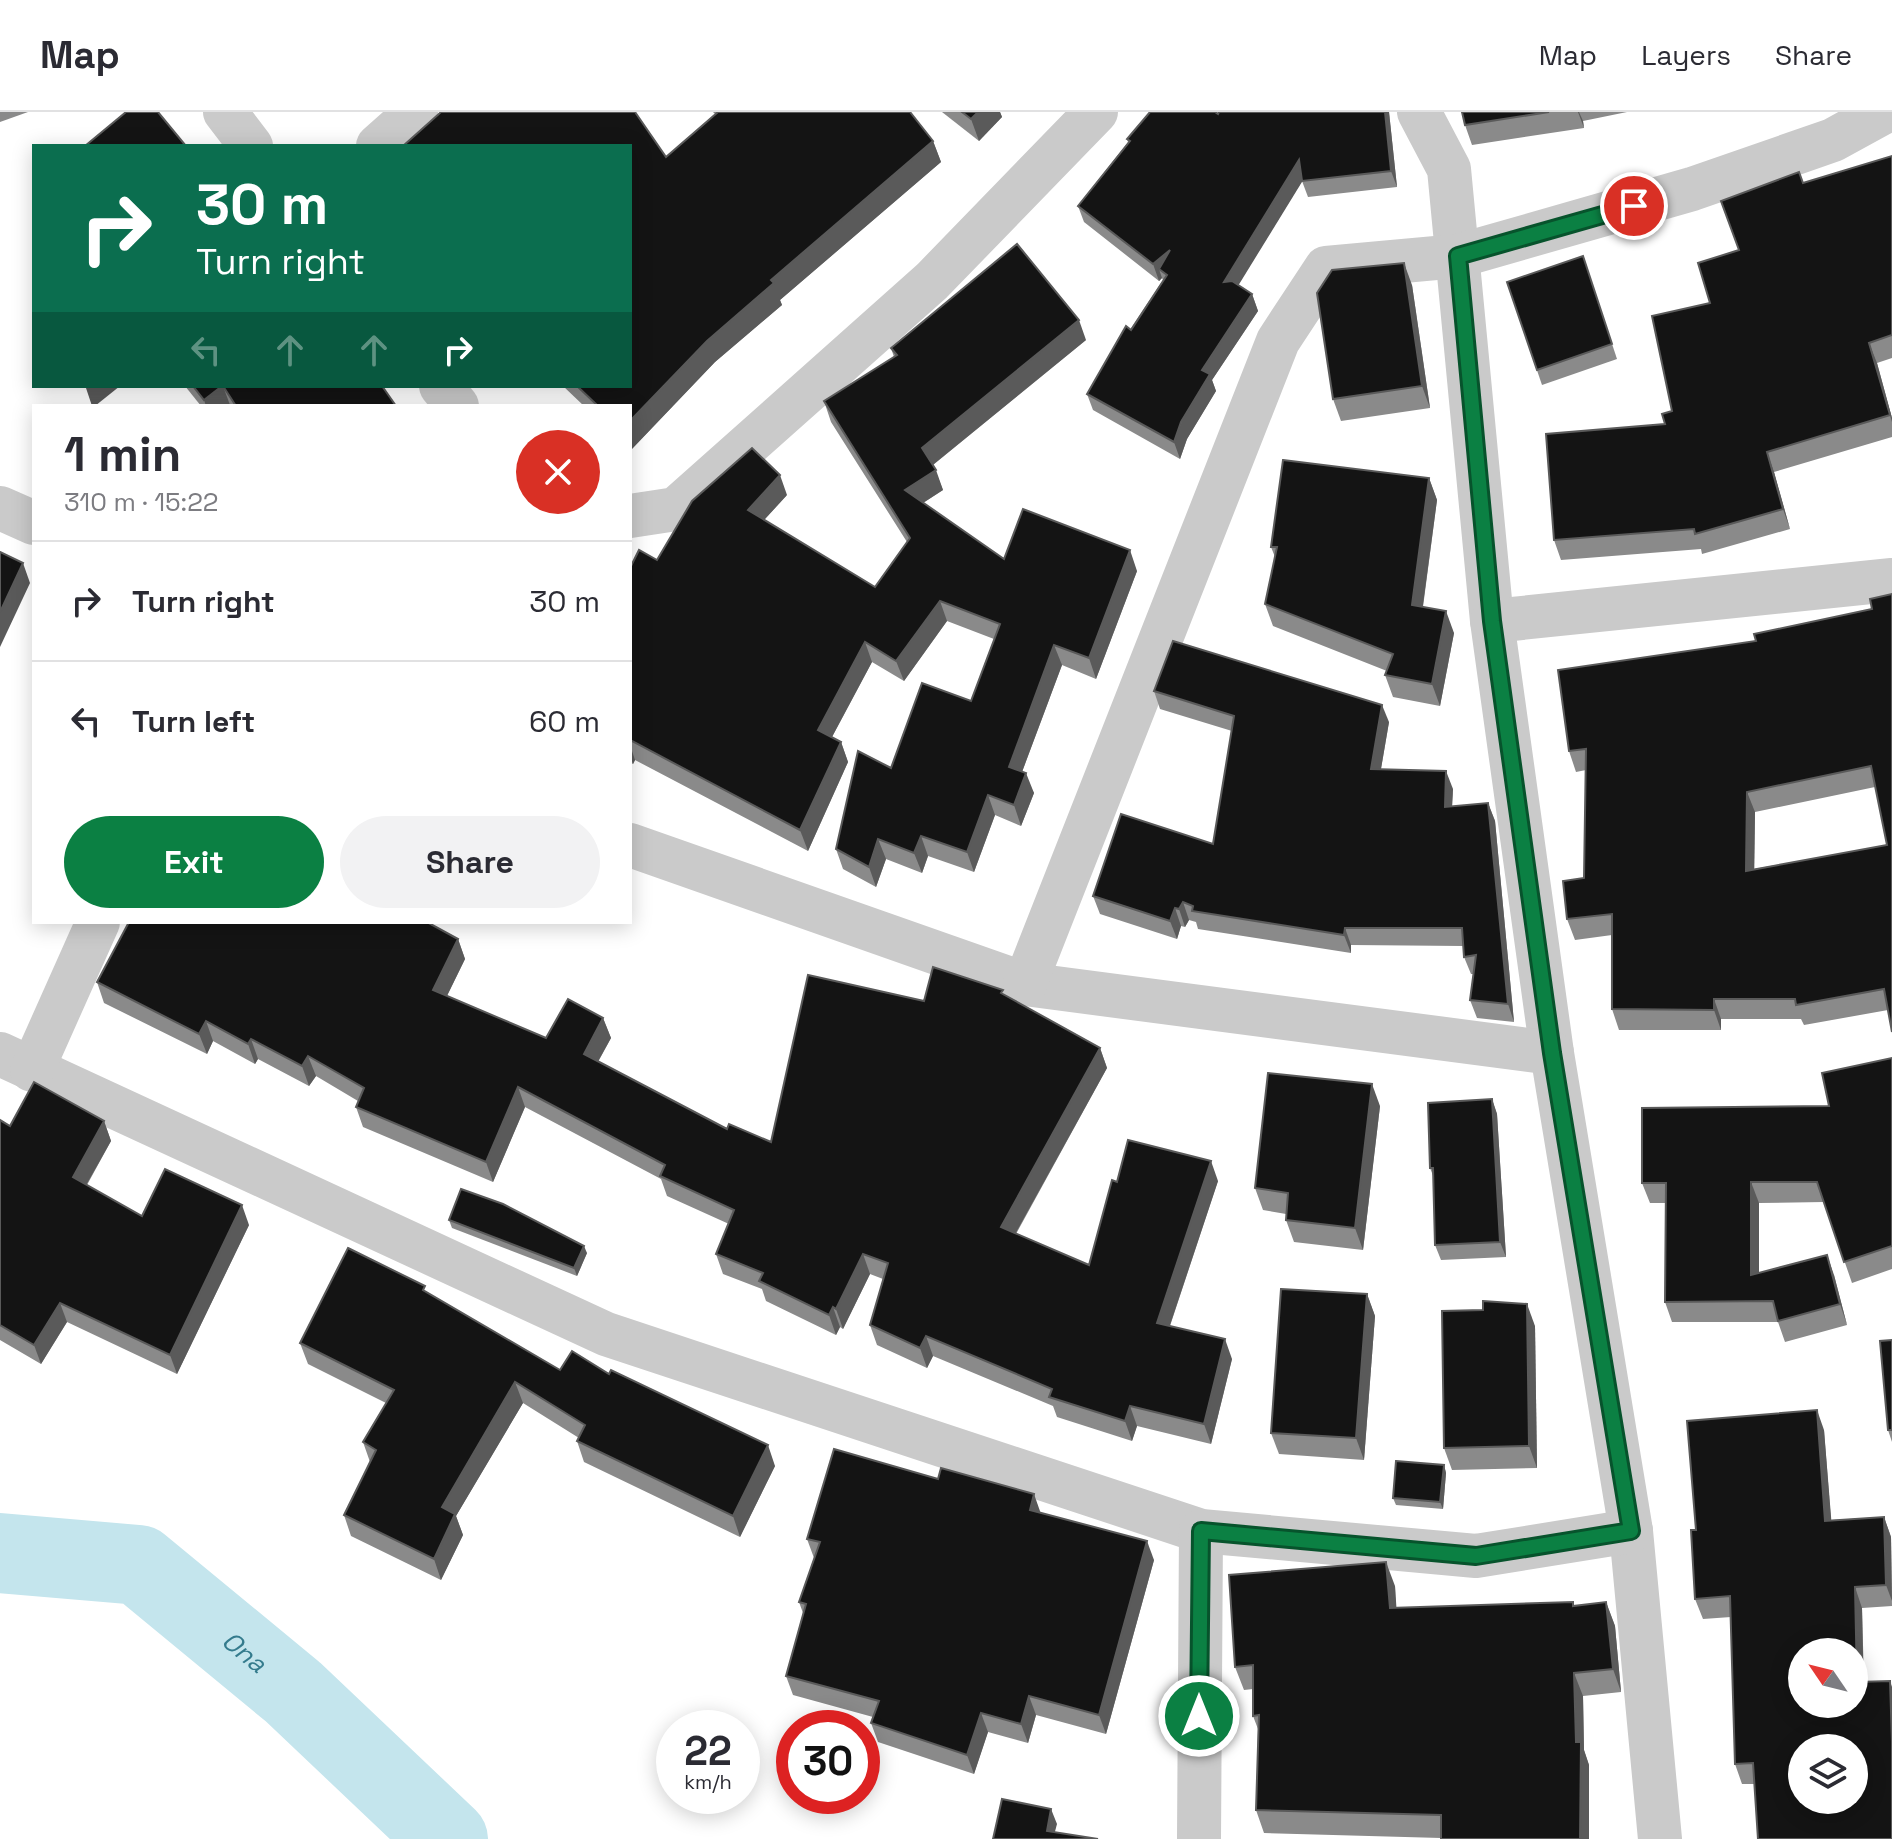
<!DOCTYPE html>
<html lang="en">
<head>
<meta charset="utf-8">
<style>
	:root { --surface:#fff; --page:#f2f2f3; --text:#2b2b33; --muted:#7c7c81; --line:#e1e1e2; --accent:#0b8043 }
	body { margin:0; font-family:"Space Grotesk",sans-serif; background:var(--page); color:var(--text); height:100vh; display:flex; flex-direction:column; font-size:30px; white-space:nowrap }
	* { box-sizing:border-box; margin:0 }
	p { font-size:26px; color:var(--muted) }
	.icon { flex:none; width:44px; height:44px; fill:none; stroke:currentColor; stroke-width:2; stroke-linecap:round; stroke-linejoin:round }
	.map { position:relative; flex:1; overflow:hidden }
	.details { position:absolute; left:32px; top:292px; width:600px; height:520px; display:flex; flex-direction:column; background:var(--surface); border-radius:0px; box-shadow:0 4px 20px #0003 }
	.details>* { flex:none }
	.guide { position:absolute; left:32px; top:32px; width:600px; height:244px; border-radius:0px; box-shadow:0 4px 20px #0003; background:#0b6e4f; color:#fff; overflow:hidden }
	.needle { width:52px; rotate:305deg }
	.controls { position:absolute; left:1788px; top:1526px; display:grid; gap:16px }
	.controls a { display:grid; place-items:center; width:80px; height:80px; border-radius:50%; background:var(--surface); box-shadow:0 4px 20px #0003; font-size:40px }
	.speed { position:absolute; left:656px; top:1598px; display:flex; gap:16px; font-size:40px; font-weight:700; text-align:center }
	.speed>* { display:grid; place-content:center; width:104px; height:104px; border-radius:50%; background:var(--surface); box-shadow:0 4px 20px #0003; line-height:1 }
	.speed small { font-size:20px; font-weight:400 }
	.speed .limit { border:12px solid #d22; background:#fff; color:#111 }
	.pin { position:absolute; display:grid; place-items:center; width:68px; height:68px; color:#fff; margin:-34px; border:4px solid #fff; border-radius:50%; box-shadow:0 2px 8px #0007 }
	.me { position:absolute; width:88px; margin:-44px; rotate:0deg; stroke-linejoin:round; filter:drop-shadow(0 0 6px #0008) }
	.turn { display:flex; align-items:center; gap:28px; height:168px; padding:0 32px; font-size:36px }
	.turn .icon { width:104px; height:104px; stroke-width:2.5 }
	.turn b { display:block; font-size:56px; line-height:68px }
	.lanes { display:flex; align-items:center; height:76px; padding:0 32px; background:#0003; justify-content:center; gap:40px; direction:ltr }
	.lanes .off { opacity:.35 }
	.round { display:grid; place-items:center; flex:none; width:84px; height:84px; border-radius:42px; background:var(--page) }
	.headline { display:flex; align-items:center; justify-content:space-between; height:136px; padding:0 32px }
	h1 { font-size:48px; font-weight:700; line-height:60px }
	.cta { display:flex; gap:16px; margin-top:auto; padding:16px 32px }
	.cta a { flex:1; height:92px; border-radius:48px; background:var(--accent); color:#fff; font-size:32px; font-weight:700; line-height:92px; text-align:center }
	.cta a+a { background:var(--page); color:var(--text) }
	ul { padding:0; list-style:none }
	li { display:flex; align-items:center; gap:24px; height:120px; padding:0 32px; border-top:2px solid var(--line) }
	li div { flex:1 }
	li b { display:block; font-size:30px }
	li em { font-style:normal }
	header { display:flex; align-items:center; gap:48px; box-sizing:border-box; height:112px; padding:0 40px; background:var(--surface); border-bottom:2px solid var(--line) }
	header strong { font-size:38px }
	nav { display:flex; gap:44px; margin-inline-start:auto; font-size:28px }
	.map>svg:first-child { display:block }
</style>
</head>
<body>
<header>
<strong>Map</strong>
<nav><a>Map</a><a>Layers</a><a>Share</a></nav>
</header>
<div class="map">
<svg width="1892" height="1727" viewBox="0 0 1892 1727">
	<rect width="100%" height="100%" fill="#fff"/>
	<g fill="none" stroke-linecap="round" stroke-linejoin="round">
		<!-- river -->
		<path stroke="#c4e5ed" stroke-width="80" id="s1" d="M0,1441L139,1453L293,1580L448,1727"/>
		<!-- minor -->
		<g stroke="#cacaca" stroke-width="44">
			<polyline points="225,0 251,34"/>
			<polyline points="1419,0 1449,57 1492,509 1552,941 1631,1419 1660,1727"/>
			<polyline points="378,34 416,0"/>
			<polyline points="441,274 457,294"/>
			<polyline points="0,396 34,411"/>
			<polyline points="630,404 676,397 932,169 1096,0"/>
			<polyline points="1492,509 1892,468"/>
			<polyline points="630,733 1025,872 1552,941"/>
			<polyline points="1025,872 1278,229 1326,156 1458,144 1692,77 1833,28 1884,0"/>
			<polyline points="0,942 606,1222 1201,1419 1476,1444 1631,1419"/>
			<polyline points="32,958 98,810"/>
			<polyline points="1199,1727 1201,1419"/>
		</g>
	</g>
	<!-- wall -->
	<g fill="#8a8a8a" fill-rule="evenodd">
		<polygon points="0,0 28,0 0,10"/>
		<polygon points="713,0 910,0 933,29 941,50 780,188 782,193 715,250 630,339 630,294 584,294 563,274 630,274 666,45 715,2"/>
		<polygon points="942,0 1000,0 1002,5 979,29"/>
		<polygon points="1219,0 1389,0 1397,75 1308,85 1302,69 1238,173 1252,182 1258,199 1212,268 1216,279 1187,327 1180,347 1093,298 1087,282 1163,168 1162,166 1159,169 1084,110 1078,94 1128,30 1127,27 1218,2"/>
		<polygon points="1462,0 1627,0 1583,9 1584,16 1472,33 1465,13"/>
		<polygon points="1892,44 1892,246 1877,251 1892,306 1892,325 1774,360 1790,417 1702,442 1701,437 1561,448 1554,428 1665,312 1672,299 1739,138 1803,71"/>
		<polygon points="1583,144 1617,247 1542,273 1507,170"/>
		<polygon points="1412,173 1430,296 1341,309 1333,287"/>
		<polygon points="1086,228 933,353 943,378 923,391 1004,447 1137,459 1096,567 1062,553 1022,660 1034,681 1021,714 995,703 974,760 928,744 922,761 886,747 876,775 843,757 836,737 891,656 971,589 994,527 947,509 904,569 872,550 832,625 841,630 848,650 808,739 635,648 633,652 630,650 630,456 657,448 787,383 764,408 875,475 907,430 831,310 824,289 894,245 891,236"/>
		<polygon points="185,274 382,274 396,294 201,294"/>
		<polygon points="1429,366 1437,388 1423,495 1454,521 1440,594 1393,585 1385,563 1387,559 1273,514 1265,492 1275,445 1271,435"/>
		<path d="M1892,482L1888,898L1804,913L1801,907H1721V918H1619L1612,897V823L1575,828L1567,807L1584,766L1586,658L1576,660L1569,639L1756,529L1872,497ZM1875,675L1887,733L1754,757L1755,700Z"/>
		<polygon points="1154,579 1389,610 1381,657 1453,677 1452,695 1488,691 1495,709 1514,910 1477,906 1470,888 1473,862 1471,862 1464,845 1463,834 1351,833 1351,841 1198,817 1196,810 1189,808 1185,815 1181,814 1177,827 1100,802 1093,784 1213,732 1232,619 1160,597"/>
		<polygon points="428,811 458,827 465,847 447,884 546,926 603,906 611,926 598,950 727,1017 771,1030 924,889 1005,884 1100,936 1107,956 1016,1122 1089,1153 1117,1070 1218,1069 1170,1214 1232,1247 1211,1332 1137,1314 1132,1329 1057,1305 1053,1294 933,1244 927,1256 877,1233 870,1213 883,1167 870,1162 843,1217 840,1215 836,1223 766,1189 762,1177 723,1162 716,1142 729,1112 667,1084 661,1067 525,995 493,1070 363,1015 356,995 358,989 316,964 309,974 258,947 255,952 213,929 207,942 104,891 97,870"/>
		<polygon points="1892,946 1892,1157 1852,1171 1824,1090 1759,1091 1759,1161 1834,1163 1847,1213 1785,1230 1778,1210 1672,1210 1665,1190 1665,1091 1650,1091 1642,1071 1829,994"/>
		<polygon points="1492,987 1497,1002 1506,1145 1441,1148 1435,1133 1434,1066 1430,1056"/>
		<polygon points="1380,994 1363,1138 1294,1130 1286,1108 1286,1102 1263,1098 1255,1076"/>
		<polygon points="0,1008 10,1014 104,1009 111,1029 87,1073 142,1104 249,1113 177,1262 67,1210 41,1252 0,1228"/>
		<polygon points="449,1108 587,1141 577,1164 452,1116"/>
		<polygon points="427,1181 560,1258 609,1262 775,1354 740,1425 584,1350 577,1329 579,1326 523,1291 456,1404 463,1423 441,1468 351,1424 344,1403 370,1350 363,1330 386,1291 308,1252 300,1231"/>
		<polygon points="1367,1182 1375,1204 1364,1348 1279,1342 1271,1321"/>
		<polygon points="1483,1198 1535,1214 1537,1356 1452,1358 1444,1336"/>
		<polygon points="1892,1228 1892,1330 1888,1318"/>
		<polygon points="1824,1318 1831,1408 1884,1405 1891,1425 1892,1494 1862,1496 1864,1570 1754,1672 1742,1672 1735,1652 1731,1505 1703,1507 1695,1487 1696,1418"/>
		<polygon points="1444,1353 1446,1361 1443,1397 1396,1393 1393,1386"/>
		<polygon points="1041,1401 1154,1448 1106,1622 1036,1603 1028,1631 988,1620 974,1662 878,1630 871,1611 873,1605 793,1583 786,1564 803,1501 799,1490 814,1446 807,1427"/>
		<polygon points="1395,1474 1396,1496 1574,1494 1606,1490 1615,1514 1621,1580 1583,1584 1584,1638 1589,1653 1441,1726 1264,1721 1256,1698 1258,1617 1253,1604 1253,1577 1244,1578 1235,1555"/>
	</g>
	<!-- shaded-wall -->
	<g fill="#5a5a5a">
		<polygon points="978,0 1000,0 1002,5 979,29 971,7"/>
		<polygon points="1385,0 1389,0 1397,75 1391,59"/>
		<polygon points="1578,0 1579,0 1583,9 1584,16"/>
		<polygon points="933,29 941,50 780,188 782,193 715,250 630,339 630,309 707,229 771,168"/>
		<polygon points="1299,48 1305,65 1230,187 1224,170"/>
		<polygon points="1170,138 1159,157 1162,166 1159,169 1153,152"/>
		<polygon points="1404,151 1412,173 1430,296 1422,274"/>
		<polygon points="1252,182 1258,199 1212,268 1216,279 1187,327 1180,347 1174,330 1202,258"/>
		<polygon points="1079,208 1086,228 929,356 922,336"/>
		<polygon points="1869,231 1877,251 1892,306 1892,310"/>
		<polygon points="88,274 120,274 95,294 92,294 86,276"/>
		<polygon points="223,274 230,293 206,294 204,288"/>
		<polygon points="1767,340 1774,360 1790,417 1783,397"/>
		<polygon points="936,358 943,378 912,398 905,378"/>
		<polygon points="780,363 787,383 755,418 748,398"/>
		<polygon points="1429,366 1437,388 1420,515 1412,493"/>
		<polygon points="1130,438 1137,459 1096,567 1089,546"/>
		<polygon points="23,451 30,471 0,535 0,500"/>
		<polygon points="940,489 947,509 904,569 896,549"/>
		<polygon points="1446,499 1454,521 1440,594 1432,572"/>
		<polygon points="865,530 872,550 825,638 818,618"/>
		<polygon points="1054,533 1062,553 1016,676 1009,655"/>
		<polygon points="1382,593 1389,610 1378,674 1371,657"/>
		<polygon points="841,630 848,650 808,739 800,718"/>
		<polygon points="630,633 635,648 633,652 630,643"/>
		<polygon points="1446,659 1453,677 1451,713 1445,695"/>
		<polygon points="1026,661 1034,681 1021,714 1014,693"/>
		<polygon points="1747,680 1755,700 1754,779 1746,759"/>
		<polygon points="988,683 995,703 974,760 967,740"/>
		<polygon points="1488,691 1495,709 1514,910 1508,892"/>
		<polygon points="921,724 928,744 922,761 914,741"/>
		<polygon points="878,727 886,747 876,775 869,755"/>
		<polygon points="1183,790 1189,808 1185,815 1179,797"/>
		<polygon points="1175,796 1181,814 1177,827 1170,809"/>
		<polygon points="1345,816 1351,833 1351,841 1344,823"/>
		<polygon points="458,827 465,847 440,898 433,878"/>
		<polygon points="1714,887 1721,907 1721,918 1714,898"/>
		<polygon points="603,906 611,926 591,962 584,942"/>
		<polygon points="206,909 213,929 207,942 199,922"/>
		<polygon points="251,927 258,947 255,952 248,932"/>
		<polygon points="1100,936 1107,956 1008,1135 1001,1115"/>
		<polygon points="308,944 316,964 309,974 302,954"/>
		<polygon points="1372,972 1380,994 1363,1138 1355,1116"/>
		<polygon points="518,975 525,995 493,1070 486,1050"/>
		<polygon points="1492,987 1497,1002 1506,1145 1500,1130"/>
		<polygon points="104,1009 111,1029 80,1084 73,1065"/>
		<polygon points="1211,1049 1218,1069 1164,1231 1157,1211"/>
		<polygon points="1751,1070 1759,1091 1759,1183 1751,1163"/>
		<polygon points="242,1093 249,1113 177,1262 170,1243"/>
		<polygon points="584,1134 587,1141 577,1164 574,1156"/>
		<polygon points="863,1142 870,1162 843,1217 836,1197"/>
		<polygon points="1827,1143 1834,1163 1847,1213 1840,1192"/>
		<polygon points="1367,1182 1375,1204 1364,1348 1356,1326"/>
		<polygon points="60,1191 67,1210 41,1252 34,1233"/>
		<polygon points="1527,1192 1535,1214 1537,1356 1529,1334"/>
		<polygon points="833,1195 840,1215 836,1223 829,1203"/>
		<polygon points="926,1224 933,1244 927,1256 920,1236"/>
		<polygon points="1225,1227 1232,1247 1211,1332 1204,1312"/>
		<polygon points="515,1270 523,1291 456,1404 463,1423 441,1468 434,1447 442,1395"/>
		<polygon points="1130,1294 1137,1314 1132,1329 1125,1309"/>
		<polygon points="1817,1298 1824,1318 1833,1429 1825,1409"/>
		<polygon points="768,1333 775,1354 740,1425 733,1404"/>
		<polygon points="1444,1353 1446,1361 1443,1397 1440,1390"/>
		<polygon points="1034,1382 1041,1402 1030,1398"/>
		<polygon points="1884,1405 1891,1425 1892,1489 1886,1473"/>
		<polygon points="1147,1429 1154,1448 1106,1622 1099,1603"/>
		<polygon points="1386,1450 1395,1474 1398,1520 1390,1496"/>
		<polygon points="1855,1475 1862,1496 1864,1591 1857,1570"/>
		<polygon points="1606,1490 1615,1514 1621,1580 1613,1557"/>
		<polygon points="1574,1561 1583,1584 1584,1638 1589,1653 1589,1727 1580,1727 1576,1630"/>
		<polygon points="1890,1569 1892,1575 1892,1630"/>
		<polygon points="1029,1584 1036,1603 1028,1631 1021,1612"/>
		<polygon points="981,1601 988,1620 974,1662 967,1643"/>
		<polygon points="1051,1697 1057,1712 1053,1727 1047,1719"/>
	</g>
	<!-- building -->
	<g fill="#141414" stroke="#5a5a5a" stroke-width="2" fill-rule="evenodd">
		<polygon points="126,0 158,0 186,34 85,34"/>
		<polygon points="441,0 635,0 666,45 718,0 910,0 933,29 771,168 774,171 707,229 630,309 630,294 598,294 577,274 630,274 630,34 403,34"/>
		<polygon points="962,0 978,0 971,7"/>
		<polygon points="1150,0 1215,0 1218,2 1219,0 1385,0 1391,59 1302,69 1299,48 1224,170 1232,169 1252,182 1202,258 1210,262 1181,310 1174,330 1087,282 1126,214 1131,218 1167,163 1159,157 1170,138 1153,152 1078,94 1130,29 1127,27"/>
		<polygon points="1462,0 1549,0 1465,13"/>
		<polygon points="1892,44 1892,223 1869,231 1890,303 1767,340 1783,397 1695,422 1694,417 1554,428 1546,322 1665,312 1662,302 1672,299 1652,204 1710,191 1698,151 1739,138 1721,89 1799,60 1803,71"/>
		<polygon points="1017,132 1079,208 922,336 936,358 905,378 1004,447 1023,397 1130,438 1089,546 1054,533 1009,655 1026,661 1014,693 988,683 967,740 921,724 914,741 878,727 869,755 836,737 858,639 891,656 922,571 971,589 1000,512 940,489 896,549 865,530 818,618 841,630 800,718 630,628 630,456 639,438 657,448 692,389 752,336 780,363 748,398 875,475 910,426 824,289 897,243 891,236"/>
		<polygon points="1583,144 1612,232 1537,258 1507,170"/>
		<polygon points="1404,151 1422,274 1333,287 1317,181 1332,158"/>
		<polygon points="193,274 222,274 204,288"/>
		<polygon points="223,274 382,274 396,294 236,294"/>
		<polygon points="1283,348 1429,366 1412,493 1446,499 1432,572 1385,563 1393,542 1265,492 1277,435 1271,435"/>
		<polygon points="0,440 23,451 0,500"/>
		<path d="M1892,482V920L1884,877L1796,893L1795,887H1714V898L1612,897V802L1567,807L1563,769L1584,766L1586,637L1569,639L1558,558L1756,529L1754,522L1872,497L1870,487ZM1871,654L1887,733L1746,759L1747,680Z"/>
		<polygon points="1173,529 1382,593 1371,657 1446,659 1445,695 1488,691 1508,892 1470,888 1476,843 1464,845 1462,816 1345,816 1344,823 1192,799 1193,794 1183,790 1179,797 1175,796 1170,809 1093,784 1121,702 1213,732 1234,604 1154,579"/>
		<polygon points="129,810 427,810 458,827 433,878 546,926 568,887 603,906 584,942 727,1017 729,1012 771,1030 808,863 924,889 933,855 1003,878 1001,881 1100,936 1001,1115 1089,1153 1112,1068 1117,1070 1128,1028 1211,1049 1157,1211 1225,1227 1204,1312 1130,1294 1125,1309 1049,1285 1052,1277 926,1224 920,1236 870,1213 888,1151 863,1142 836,1197 833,1195 829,1203 759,1169 763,1161 716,1142 734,1098 660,1064 665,1053 518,975 486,1050 356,995 364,976 308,944 302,954 251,927 248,932 206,909 199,922 97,870"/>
		<polygon points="1892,946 1892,1134 1844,1150 1817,1070 1751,1070 1751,1163 1827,1143 1840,1192 1778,1209 1773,1189 1665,1190 1666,1071 1642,1071 1642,996 1829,994 1822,961"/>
		<polygon points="1268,961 1372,972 1355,1116 1286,1108 1288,1081 1255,1076"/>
		<polygon points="34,970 104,1009 73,1065 142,1104 165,1057 242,1093 170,1243 60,1191 34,1233 0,1213 0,1008 10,1014"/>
		<polygon points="1492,987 1500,1130 1435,1133 1433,1056 1430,1056 1428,991"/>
		<polygon points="461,1077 503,1092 584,1134 574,1156 449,1108"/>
		<polygon points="348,1136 425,1174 423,1178 560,1258 572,1239 609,1262 611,1258 768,1333 733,1404 577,1329 585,1313 515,1270 442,1395 455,1402 434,1447 344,1403 376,1338 363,1330 394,1278 300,1231"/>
		<polygon points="1281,1177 1367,1182 1356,1326 1271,1321"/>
		<polygon points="1483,1189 1527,1192 1529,1334 1444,1336 1442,1199 1483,1198"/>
		<polygon points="1892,1228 1892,1318 1888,1318 1880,1229"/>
		<path d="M1817,1298L1825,1409L1884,1405L1886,1473L1855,1475L1857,1570L1890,1569L1892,1630V1727H1758L1753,1651L1735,1652L1730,1484L1695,1487L1691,1418H1696L1687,1309ZM1802,1540H1854V1592H1802ZM1802,1636H1854V1688H1802Z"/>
		<polygon points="834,1337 938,1367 941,1356 1034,1382 1030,1398 1147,1429 1099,1603 1029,1584 1021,1612 981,1601 967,1643 871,1611 879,1589 786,1564 806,1492 799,1490 820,1430 807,1427"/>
		<polygon points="1396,1349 1444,1353 1440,1390 1393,1386"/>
		<polygon points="1386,1450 1390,1496 1573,1490 1573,1494 1606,1490 1613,1557 1574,1561 1576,1630 1581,1630 1580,1727 1441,1727 1441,1703 1256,1698 1259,1603 1253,1604 1253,1553 1235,1555 1229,1463"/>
		<polygon points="1002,1687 1051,1697 1047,1719 1098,1727 993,1727"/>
	</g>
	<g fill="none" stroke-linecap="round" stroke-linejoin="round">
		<!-- route casing -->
		<g stroke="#07532c" stroke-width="20">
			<polyline id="route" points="1199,1604 1201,1419 1476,1444 1631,1419 1552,941 1492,509 1458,144 1634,94"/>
		</g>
		<!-- route -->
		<use href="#route" stroke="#0b8043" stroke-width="14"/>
	</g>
	<g text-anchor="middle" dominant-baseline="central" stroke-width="8" stroke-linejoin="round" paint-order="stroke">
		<!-- water labels -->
		<g font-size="26" font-style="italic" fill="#347b8d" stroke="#fff">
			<text stroke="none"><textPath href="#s1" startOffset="276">Ona</textPath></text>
		</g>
	</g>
</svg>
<div class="controls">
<a><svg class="needle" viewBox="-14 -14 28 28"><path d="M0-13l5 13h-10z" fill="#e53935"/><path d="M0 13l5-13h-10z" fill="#7c7c81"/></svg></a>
<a><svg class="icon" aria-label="layers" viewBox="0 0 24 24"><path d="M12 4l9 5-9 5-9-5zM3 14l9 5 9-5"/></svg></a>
</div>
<div class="speed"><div>22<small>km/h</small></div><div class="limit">30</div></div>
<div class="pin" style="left:1634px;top:94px;background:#d93025"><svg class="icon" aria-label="arrive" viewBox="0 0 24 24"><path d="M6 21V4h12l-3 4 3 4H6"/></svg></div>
<svg class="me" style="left:1199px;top:1604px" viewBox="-20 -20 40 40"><circle r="17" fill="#0b8043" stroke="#fff" stroke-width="3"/><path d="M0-11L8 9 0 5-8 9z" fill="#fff"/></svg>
<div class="guide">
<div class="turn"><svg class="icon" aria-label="right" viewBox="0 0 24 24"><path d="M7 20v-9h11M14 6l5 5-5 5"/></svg><div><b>30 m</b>Turn right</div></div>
<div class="lanes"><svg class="icon off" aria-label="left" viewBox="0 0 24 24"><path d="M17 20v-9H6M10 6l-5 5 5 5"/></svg><svg class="icon off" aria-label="ahead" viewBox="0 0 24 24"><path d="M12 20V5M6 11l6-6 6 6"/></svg><svg class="icon off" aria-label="ahead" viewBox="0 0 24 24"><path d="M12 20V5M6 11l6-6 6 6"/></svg><svg class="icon" aria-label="right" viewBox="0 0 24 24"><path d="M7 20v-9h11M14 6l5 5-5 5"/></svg></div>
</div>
<section class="details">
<div class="headline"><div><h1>1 min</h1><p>310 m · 15:22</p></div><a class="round" style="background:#d93025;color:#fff"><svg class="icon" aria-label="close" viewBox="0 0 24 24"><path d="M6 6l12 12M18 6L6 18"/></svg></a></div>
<ul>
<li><svg class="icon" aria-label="right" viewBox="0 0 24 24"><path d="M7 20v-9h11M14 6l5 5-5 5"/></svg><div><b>Turn right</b></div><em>30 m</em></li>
<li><svg class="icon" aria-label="left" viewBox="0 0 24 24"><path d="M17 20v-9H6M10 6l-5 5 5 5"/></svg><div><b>Turn left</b></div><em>60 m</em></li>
</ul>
<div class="cta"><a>Exit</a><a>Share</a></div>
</section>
</div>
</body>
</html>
